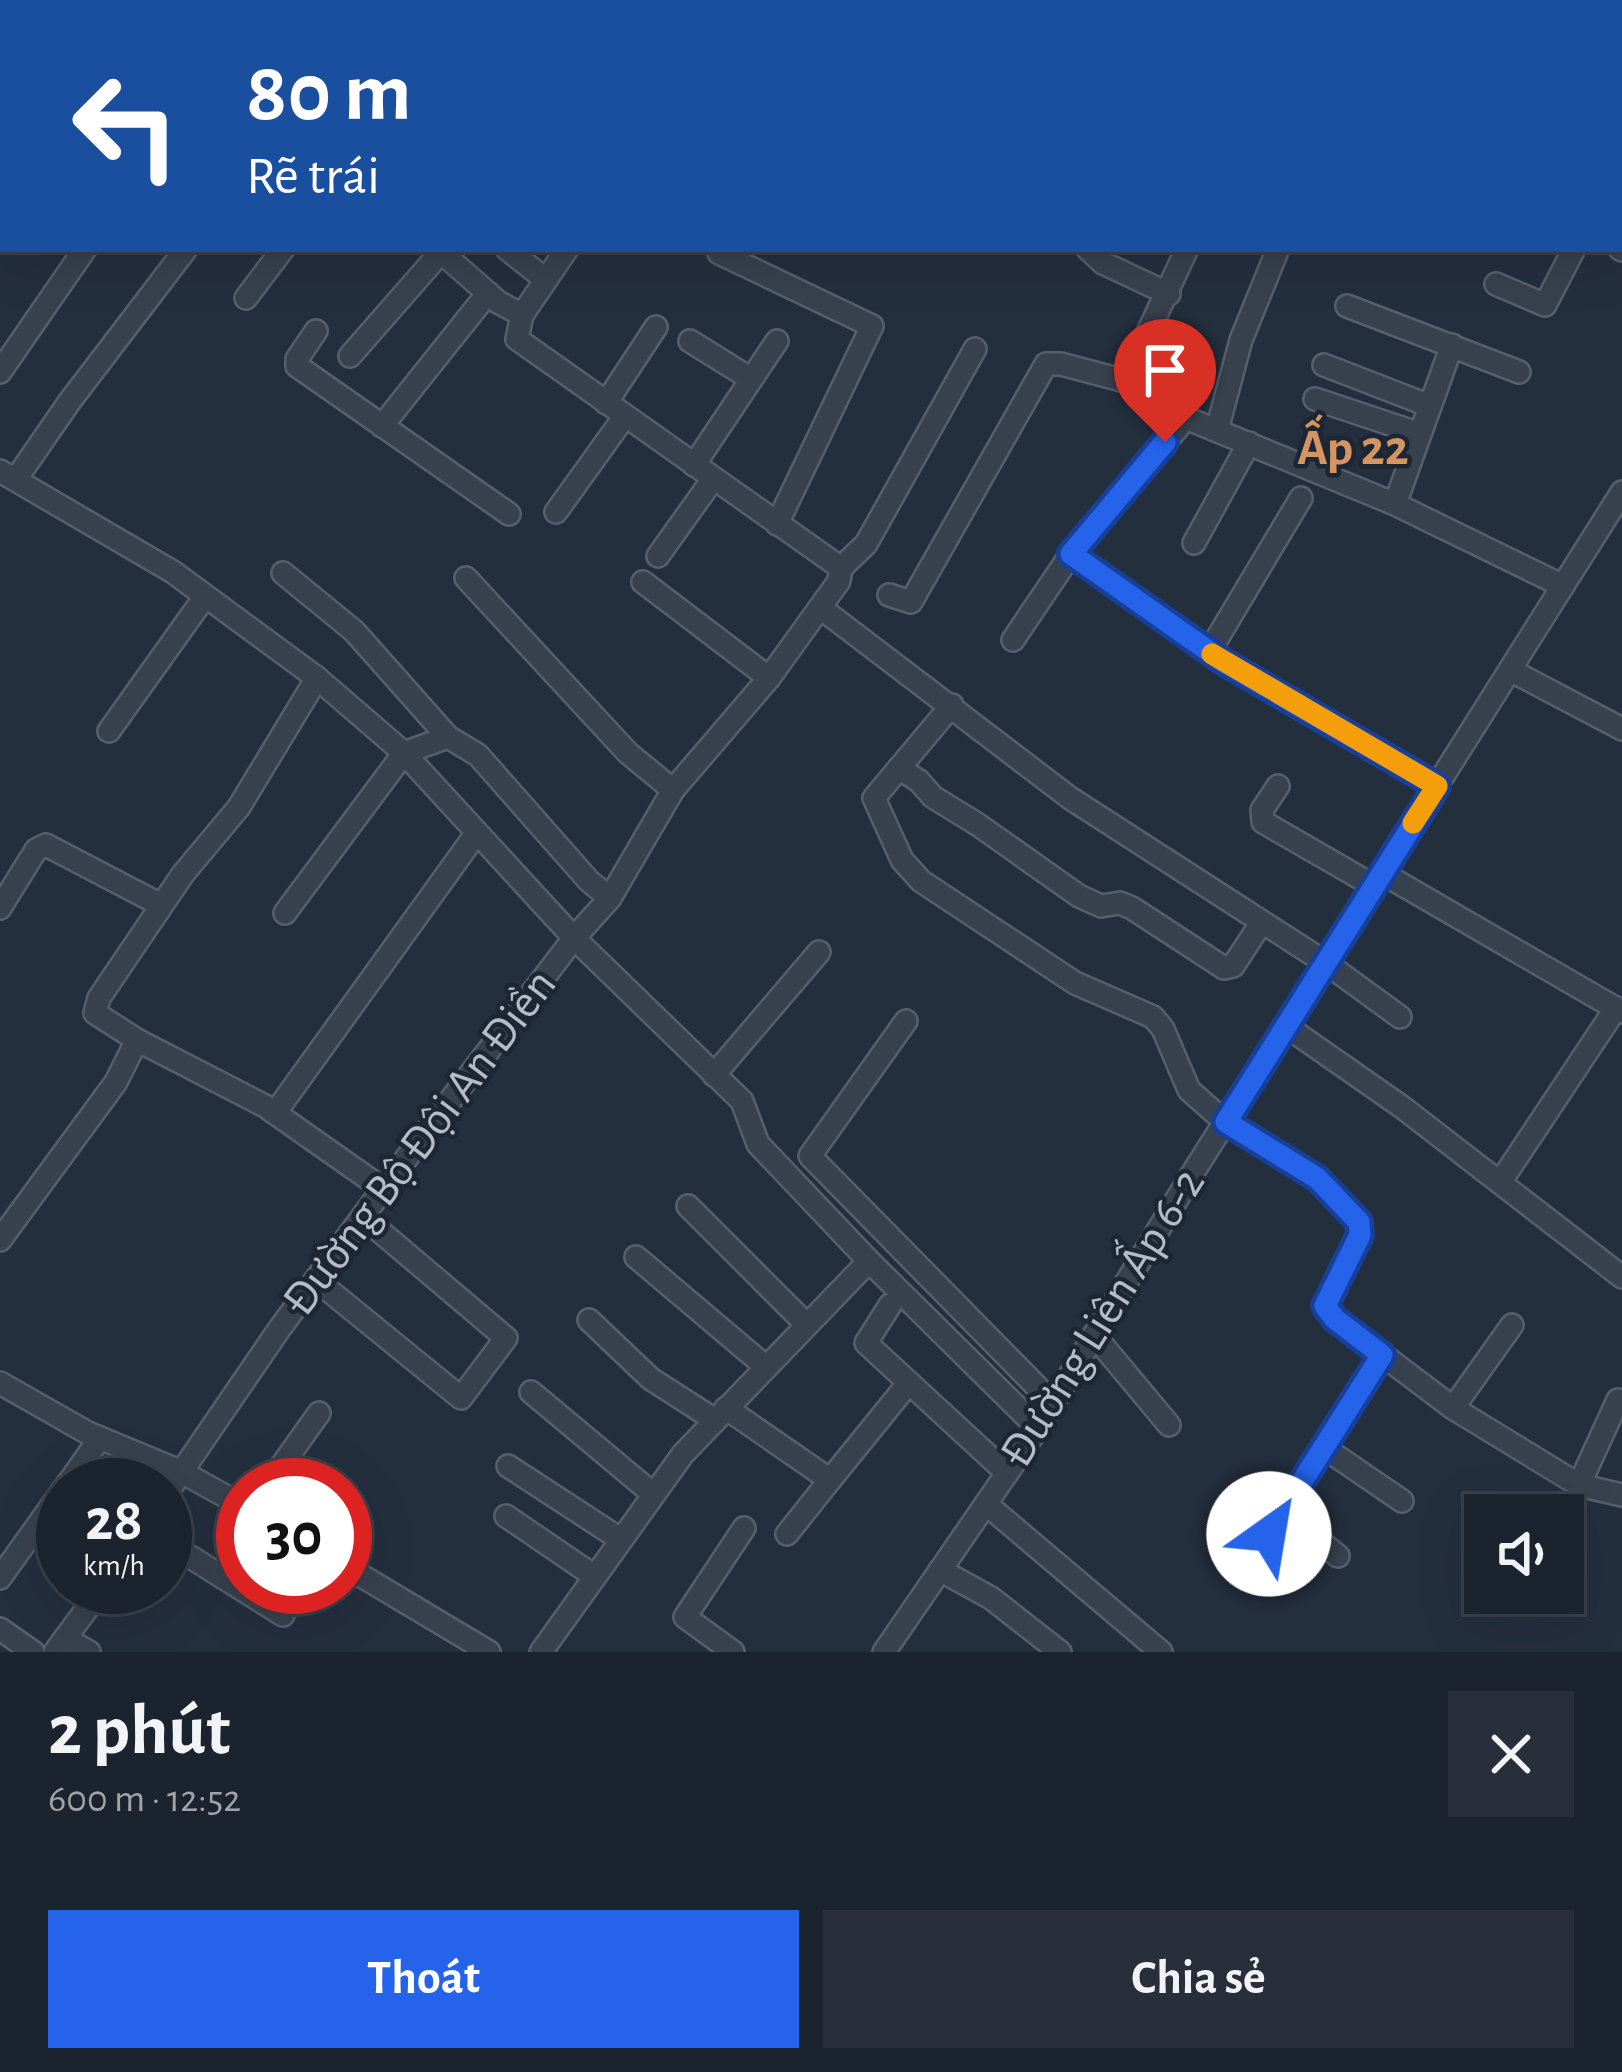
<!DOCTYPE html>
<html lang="vi">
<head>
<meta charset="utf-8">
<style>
	:root { --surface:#1b232e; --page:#282f3a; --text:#f1f3f6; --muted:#a0a4aa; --line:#39404a; --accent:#2563eb }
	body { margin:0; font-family:"Alegreya Sans",sans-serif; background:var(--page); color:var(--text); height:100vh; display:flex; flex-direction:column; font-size:45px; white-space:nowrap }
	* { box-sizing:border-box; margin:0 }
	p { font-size:39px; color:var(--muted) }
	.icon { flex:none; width:66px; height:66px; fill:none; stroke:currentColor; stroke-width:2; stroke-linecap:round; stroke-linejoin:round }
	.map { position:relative; height:1652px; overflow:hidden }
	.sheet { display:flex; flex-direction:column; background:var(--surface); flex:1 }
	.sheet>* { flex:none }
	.banner { position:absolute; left:0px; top:0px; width:1623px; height:252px; box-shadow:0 12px 48px #0002,0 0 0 3px var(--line); background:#1a4fa0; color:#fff; overflow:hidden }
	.fabs { position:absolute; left:1464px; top:1494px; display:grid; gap:24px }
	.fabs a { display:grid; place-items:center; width:120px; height:120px; border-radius:0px; background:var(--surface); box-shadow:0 12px 48px #0002,0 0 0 3px var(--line); font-size:60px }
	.speed { position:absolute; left:36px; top:1458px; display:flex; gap:24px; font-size:60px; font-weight:700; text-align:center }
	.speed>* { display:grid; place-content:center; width:156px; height:156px; border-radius:50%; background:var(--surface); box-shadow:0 12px 48px #0002,0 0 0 3px var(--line); line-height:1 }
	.speed small { font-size:30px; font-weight:400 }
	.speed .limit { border:18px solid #d22; background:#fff; color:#111 }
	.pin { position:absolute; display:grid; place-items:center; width:102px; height:102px; color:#fff; margin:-123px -51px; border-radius:50% 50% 50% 0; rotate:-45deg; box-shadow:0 0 12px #0007 }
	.pin .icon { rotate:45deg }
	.me { position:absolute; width:132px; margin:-66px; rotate:32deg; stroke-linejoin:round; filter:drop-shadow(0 0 9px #0008) }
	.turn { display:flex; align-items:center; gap:42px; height:252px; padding:0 48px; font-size:54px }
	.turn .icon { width:156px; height:156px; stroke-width:2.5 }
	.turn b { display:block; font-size:84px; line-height:102px }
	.round { display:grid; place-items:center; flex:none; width:126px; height:126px; border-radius:0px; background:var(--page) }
	.summary { display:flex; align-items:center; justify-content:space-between; height:204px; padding:0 48px }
	h1 { font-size:72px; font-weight:700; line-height:90px }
	.cta { display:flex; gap:24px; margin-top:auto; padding:24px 48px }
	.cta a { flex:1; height:138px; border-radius:0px; background:var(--accent); color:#fff; font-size:48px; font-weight:700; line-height:138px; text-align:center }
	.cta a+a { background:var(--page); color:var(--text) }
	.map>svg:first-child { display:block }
</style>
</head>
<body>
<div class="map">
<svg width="1622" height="1652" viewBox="0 0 1622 1652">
	<rect width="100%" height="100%" fill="#242f3e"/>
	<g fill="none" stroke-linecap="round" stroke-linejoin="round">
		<!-- minor casing -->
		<g stroke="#565f6c" stroke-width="26">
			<g id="minor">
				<polyline points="361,3 365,0"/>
				<polyline points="552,3 554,0"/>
				<polyline points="732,3 734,0"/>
				<polyline points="905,3 906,0"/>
				<polyline points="1114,3 1115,0"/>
				<polyline points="1296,3 1298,0"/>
				<polyline points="1565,3 1566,0"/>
				<polyline points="1620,35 1622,36"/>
				<polyline points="1620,171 1622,172"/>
				<polyline points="507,249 546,280"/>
				<polyline points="1088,249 1103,263 1169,294"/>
				<polyline points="1620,249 1622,250"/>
				<polyline points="719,253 872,326 777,524"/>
				<polyline points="1496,284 1545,305 1574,249"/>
				<polyline points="246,298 283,249"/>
				<polyline points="1347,306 1519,372"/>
				<polyline points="316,331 297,359 297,366 509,514"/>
				<polyline points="690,341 751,379"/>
				<polyline points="350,356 441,252 498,302 522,315"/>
				<polyline points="1324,365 1430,406"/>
				<polyline points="0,372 85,249"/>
				<polyline points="1315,399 1420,434"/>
				<polyline points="606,403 656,327"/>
				<polyline points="1186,418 1125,381 1187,249"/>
				<polyline points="382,426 488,293"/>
				<polyline points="1217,430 1241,340 1278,249"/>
				<polyline points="694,465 777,341"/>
				<polyline points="0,471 173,572 317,678 404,753 574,938 742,1101 758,1144 869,1261 1038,1428"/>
				<polyline points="16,479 70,401 186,249"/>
				<polyline points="1395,504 1452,345"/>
				<polyline points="556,512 625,416"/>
				<polyline points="1194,543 1249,443"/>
				<polyline points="1071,554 1224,662 1437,786"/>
				<polyline points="658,556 713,479"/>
				<polyline points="841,568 866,544 975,349"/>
				<polyline points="283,573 354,631 448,737"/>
				<polyline points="466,578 628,753 673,790"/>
				<polyline points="643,582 769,678"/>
				<polyline points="889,595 911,602 1046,364 1061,364 1125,381"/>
				<polyline points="822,609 1070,798 1326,963 1400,1017"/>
				<polyline points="1013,640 1071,554 1186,418 1395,504 1563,586"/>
				<polyline points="1209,652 1301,498"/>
				<polyline points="1510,670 1622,729"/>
				<polyline points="952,705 874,798 902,860 921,881 1075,983 1153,1017 1163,1029 1189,1090 1225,1122 1317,1178 1345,1206 1361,1229 1325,1305 1335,1319 1453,1408 1579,1485 1622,1495"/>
				<polyline points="109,731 204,598"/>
				<polyline points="899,768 919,781 933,797 977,824 1079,896 1101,906 1120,903 1132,908 1224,968 1233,966 1262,922"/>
				<polyline points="1278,786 1262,810 1263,822 1374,886"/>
				<polyline points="1382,873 1622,1012"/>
				<polyline points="0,908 36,850 46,845 161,905"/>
				<polyline points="285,913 404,753 448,737 478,755 589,881 610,898"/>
				<polyline points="906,1021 810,1156 1053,1403"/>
				<polyline points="1286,1026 1402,1107 1622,1277"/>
				<polyline points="137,1040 265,1106 383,1189"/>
				<polyline points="714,1075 819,952"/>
				<polyline points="275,1113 476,834"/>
				<polyline points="1501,1181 1616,1008"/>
				<polyline points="688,1206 806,1324"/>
				<polyline points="0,1240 116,1082 137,1040 95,1013 99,998 183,874 239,807 317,678"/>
				<polyline points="636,1257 765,1366"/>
				<polyline points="316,1280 461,1398 506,1338 363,1217"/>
				<polyline points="890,1305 866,1343 1007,1473"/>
				<polyline points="589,1320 651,1379 715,1420"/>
				<polyline points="1094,1335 1169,1425"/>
				<polyline points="0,1383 88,1433 182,1472 243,1506"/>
				<polyline points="531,1392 653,1494"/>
				<polyline points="726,1408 830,1480 907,1385"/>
				<polyline points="1453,1408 1512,1325"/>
				<polyline points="1323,1447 1402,1501"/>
				<polyline points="508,1466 620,1539"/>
				<polyline points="67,1485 100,1438"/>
				<polyline points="268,1485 319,1413"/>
				<polyline points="1579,1485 1618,1400"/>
				<polyline points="165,1496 280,1328 383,1189 574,938 610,898 673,790 769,678 839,581 841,568 517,339 522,315 567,249"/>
				<polyline points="986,1504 1161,1652"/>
				<polyline points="1283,1512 1338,1556"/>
				<polyline points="506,1516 594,1576"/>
				<polyline points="787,1534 830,1480"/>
				<polyline points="165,1541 283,1615"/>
				<polyline points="1255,1556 1382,1355"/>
				<polyline points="345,1566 489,1652"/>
				<polyline points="940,1570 991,1598 1060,1652"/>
				<polyline points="0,1578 63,1490"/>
				<polyline points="0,1629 33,1652"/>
				<polyline points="65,1638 89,1652"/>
				<polyline points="55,1652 103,1587"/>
				<polyline points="541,1652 683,1454 869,1261"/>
				<polyline points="733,1652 685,1617 744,1528"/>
				<polyline points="884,1652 1038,1428 1194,1171 1622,492"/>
			</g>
		</g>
		<!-- minor -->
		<use href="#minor" stroke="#38414e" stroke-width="21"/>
	</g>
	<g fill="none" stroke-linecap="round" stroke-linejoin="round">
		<!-- route casing -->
		<g stroke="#184099" stroke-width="30">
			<polyline id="route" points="1165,442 1071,554 1224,662 1437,786 1226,1122 1317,1178 1359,1222 1360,1235 1325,1306 1335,1319 1382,1355 1269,1534"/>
		</g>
		<!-- route -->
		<use href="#route" stroke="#2563eb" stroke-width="21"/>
		<!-- slow -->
		<polyline stroke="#f59e0b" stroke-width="21" points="1212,654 1437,786 1413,823"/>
	</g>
	<g text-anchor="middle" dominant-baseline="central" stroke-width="9" stroke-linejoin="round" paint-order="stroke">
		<!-- street labels -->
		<g font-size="48" fill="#b4bcc9" stroke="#1d2633">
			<text transform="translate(420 1143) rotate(-53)">Đường Bộ Đội An Điền</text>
			<text transform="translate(1103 1318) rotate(-58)">Đường Liên Ấp 6-2</text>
		</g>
		<!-- neighbourhood labels -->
		<g font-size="51" font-weight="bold" fill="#d59563" stroke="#1d2633">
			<text x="1353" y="448">Ấp 22</text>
		</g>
	</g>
</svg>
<div class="fabs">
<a><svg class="icon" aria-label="sound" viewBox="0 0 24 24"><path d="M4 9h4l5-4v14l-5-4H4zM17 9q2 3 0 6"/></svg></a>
</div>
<div class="speed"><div>28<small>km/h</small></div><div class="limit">30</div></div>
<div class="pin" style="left:1165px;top:442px;background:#d93025"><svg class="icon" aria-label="arrive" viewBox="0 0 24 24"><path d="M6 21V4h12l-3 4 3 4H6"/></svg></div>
<svg class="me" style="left:1269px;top:1534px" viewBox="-20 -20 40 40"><circle r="19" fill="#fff"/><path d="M0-13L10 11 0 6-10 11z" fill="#2563eb"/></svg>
<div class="banner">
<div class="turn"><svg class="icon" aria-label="left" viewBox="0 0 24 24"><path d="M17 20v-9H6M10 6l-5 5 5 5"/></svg><div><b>80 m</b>Rẽ trái</div></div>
</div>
</div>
<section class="sheet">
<div class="summary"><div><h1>2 phút</h1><p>600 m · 12:52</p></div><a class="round"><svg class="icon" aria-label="close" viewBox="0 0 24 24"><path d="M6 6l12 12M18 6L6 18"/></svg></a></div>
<div class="cta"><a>Thoát</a><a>Chia sẻ</a></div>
</section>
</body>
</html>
